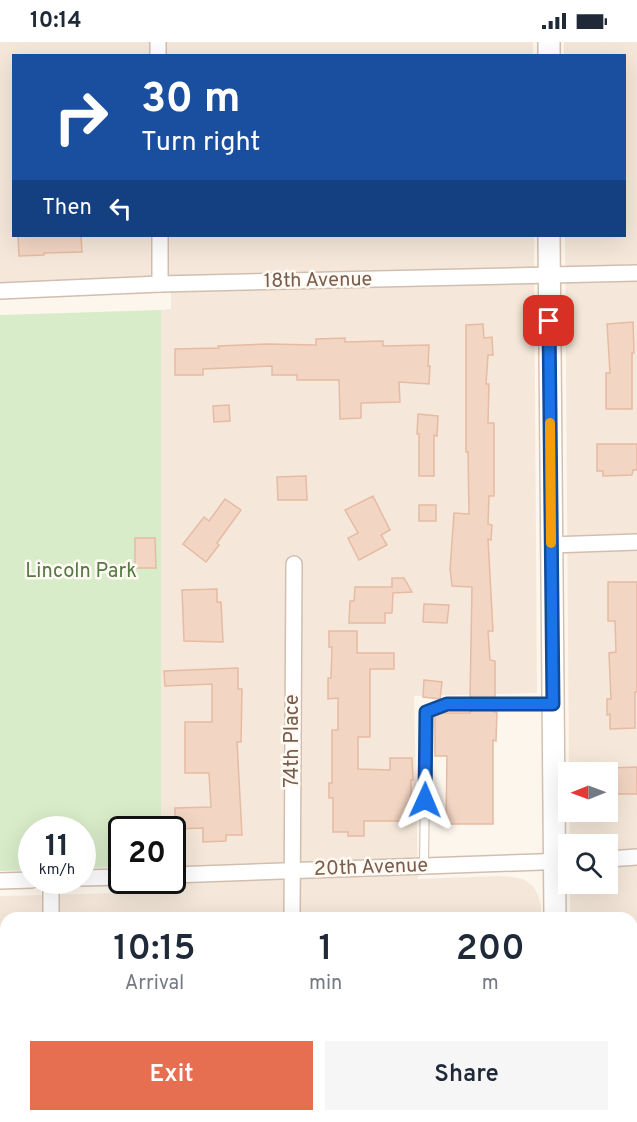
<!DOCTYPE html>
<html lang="en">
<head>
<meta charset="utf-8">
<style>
	:root { --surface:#fff; --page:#f6f6f7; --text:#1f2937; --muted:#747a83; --accent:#e76f51 }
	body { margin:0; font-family:Overpass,sans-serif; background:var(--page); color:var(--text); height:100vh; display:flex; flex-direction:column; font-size:22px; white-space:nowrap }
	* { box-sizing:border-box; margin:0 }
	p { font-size:20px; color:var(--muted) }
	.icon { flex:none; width:33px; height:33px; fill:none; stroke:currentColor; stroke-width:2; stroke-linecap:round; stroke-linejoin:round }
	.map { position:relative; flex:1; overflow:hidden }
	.sheet { position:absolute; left:0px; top:870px; width:638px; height:210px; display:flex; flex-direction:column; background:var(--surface); border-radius:18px 18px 0 0; box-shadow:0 6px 24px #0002 }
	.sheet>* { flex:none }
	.banner { position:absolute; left:12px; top:12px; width:614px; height:183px; border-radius:0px; box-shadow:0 6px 24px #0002; background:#1a4fa0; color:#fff; overflow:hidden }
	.needle { width:39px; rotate:269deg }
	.tools { position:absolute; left:558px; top:720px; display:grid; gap:12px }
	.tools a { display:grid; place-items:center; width:60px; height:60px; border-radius:0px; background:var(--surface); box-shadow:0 6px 24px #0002; font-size:30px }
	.speed { position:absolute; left:18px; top:774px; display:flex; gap:12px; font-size:30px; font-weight:700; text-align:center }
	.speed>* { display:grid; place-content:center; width:78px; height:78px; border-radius:50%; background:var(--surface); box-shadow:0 6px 24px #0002; line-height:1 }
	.speed small { font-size:15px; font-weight:400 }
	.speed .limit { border:3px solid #111; border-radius:9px; background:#fff; color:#111 }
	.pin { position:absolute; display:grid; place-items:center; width:51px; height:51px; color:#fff; margin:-26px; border-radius:12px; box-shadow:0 3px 9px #0006 }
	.me { position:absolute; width:66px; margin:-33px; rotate:1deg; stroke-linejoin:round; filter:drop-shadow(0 0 4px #0008) }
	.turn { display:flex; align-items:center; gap:21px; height:126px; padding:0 30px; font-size:27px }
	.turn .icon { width:78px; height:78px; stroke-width:2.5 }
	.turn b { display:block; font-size:42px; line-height:51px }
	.then { display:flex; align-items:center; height:57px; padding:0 30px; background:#0003; gap:12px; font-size:22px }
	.eta { display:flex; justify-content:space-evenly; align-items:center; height:102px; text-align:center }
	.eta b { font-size:36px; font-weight:600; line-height:42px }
	.action { display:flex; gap:12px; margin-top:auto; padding:12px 30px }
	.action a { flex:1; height:69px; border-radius:0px; background:var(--accent); color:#fff; font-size:24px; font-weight:600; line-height:69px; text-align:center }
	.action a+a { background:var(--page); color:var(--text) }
	.status { display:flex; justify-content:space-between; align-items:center; height:42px; padding:0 30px; background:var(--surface); direction:ltr }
	.status svg { height:16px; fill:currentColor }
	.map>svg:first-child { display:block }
</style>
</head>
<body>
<div class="status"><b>10:14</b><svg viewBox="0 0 49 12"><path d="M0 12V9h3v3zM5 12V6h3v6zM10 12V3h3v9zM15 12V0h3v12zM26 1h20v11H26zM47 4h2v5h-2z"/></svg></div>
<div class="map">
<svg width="637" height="1080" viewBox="0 0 637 1080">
	<rect width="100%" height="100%" fill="#fdf6ec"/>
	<!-- residential -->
	<g fill="#f5e8da">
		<polygon points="0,0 533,0 533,14 14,14 14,194 534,194 537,651 414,654 418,837 500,834 512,835 523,837 533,844 538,853 541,864 541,876 6,876 6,1074 263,1074 260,1080 0,1080 0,854 161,850 161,839 172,838 172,788 161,787 161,268 171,267 171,236 0,243"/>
		<polygon points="564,0 637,0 637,1080 572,1080 572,1074 632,1074 632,876 570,876 570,842 608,842 608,802 570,802 569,770 608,770 608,730 569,730 565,194 624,194 624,14 564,13"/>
		<polygon points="317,1074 541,1074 541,1080 321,1080"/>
	</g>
	<!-- green -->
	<polygon fill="#d8ecc9" points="161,268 161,787 122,788 121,825 83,826 82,788 32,788 31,828 0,829 0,273"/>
	<!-- building -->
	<g fill="#f3d5c3" stroke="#e6bba3" stroke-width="1.5">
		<polygon points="18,194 81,194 82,210 44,211 44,213 19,214"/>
		<polygon points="633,280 634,311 632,311 632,367 606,367 606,331 610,331 607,282"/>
		<polygon points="483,282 484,296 492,295 493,313 488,313 486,342 489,342 488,381 494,381 494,454 489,454 488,482 492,483 491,498 488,497 493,589 488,589 490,618 495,619 495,656 470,656 472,545 452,544 450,527 454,471 469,472 468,410 466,410 466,283"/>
		<polygon points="345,296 345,300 383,299 383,304 429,303 428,324 430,324 429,342 399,340 400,360 361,361 361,376 340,377 339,338 297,338 297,333 272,333 272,324 203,327 203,333 175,333 175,307 219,306 218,304 266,302 316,303 316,297"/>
		<polygon points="229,363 230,379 214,380 213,364"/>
		<polygon points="418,372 438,374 437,394 434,393 434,434 419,434 419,392 417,392"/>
		<polygon points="597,402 637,402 637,428 633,428 632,433 603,434 603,429 597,429"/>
		<polygon points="306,434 307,458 278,458 277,435"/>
		<polygon points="373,454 390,488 381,493 387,503 359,518 348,496 358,491 345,468"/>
		<polygon points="225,457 241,468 217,501 219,503 206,520 183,502 204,475 209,479"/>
		<rect x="419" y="463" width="17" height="16"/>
		<polygon points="135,496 155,496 156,526 135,526"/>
		<polygon points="392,536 404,536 412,550 393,551 392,571 385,571 385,581 349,581 350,559 354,559 355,545 392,545"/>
		<polygon points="608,540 637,540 637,650 635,650 635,686 610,687 610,672 607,673 607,657 611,657 609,611 616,610 615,579 608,579"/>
		<polygon points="217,547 217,560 221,560 223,600 184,599 182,548"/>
		<polygon points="424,562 449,563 447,581 423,580"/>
		<polygon points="329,589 357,589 357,611 394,611 394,627 370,627 370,695 358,695 358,727 390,728 390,716 412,716 413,738 411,738 411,779 364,779 364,794 348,794 348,790 333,790 333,756 329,756 329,741 332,741 332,688 338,688 338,656 328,657 328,636 331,636 332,605 329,605"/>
		<polygon points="238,626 238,647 242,647 241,700 237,700 242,793 226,793 226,799 203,800 203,786 175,787 175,766 211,765 209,731 185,731 185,680 212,680 212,642 165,644 164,629"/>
		<polygon points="424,638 442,640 440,657 423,655"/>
		<polygon points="470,668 494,668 494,670 497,670 496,699 493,698 493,782 446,782 447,714 435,714 435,673 441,671 470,671"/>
		<polygon points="637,725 637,752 611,752 610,726"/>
	</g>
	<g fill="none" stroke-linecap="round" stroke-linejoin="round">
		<!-- lane casing -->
		<g stroke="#d1beb0" stroke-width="10">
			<polyline id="lane" points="424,824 426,670 448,662 551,662"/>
		</g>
		<!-- street casing -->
		<g stroke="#d1beb0" stroke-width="18">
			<g id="street">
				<polyline points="158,0 158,14"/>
				<polyline points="160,194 160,242"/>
				<polyline points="0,249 160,242 637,231"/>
				<polyline points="551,503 637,500"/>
				<polyline points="608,817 637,815"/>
				<polyline points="172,833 568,819"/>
				<polyline points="82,836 122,835"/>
				<polyline points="51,838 51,876"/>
				<polyline points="0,839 32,838"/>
				<polyline points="292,876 294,522"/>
				<polyline points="54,1074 54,1080"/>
				<polyline points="291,1080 291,1074"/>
			</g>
		</g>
		<!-- secondary casing -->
		<g stroke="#d6c0b0" stroke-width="24">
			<g id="secondary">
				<polyline points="549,14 549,0"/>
				<polyline points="549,194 555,876"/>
				<polyline points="556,1074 556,1080"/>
			</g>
		</g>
		<!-- lane -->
		<use href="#lane" stroke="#fff" stroke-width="8"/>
		<!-- street -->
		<use href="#street" stroke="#fff" stroke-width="15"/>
		<!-- secondary -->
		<use href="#secondary" stroke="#fff" stroke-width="21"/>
	</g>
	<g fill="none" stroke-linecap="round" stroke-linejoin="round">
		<!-- route casing -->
		<g stroke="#114b97" stroke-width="15">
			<polyline id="route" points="425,758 426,670 447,662 553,662 549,279"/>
		</g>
		<!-- route -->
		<use href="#route" stroke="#1a73e8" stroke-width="10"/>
		<!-- slow -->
		<polyline stroke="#f59e0b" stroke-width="10" points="550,381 551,501"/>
	</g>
	<g text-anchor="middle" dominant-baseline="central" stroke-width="5" stroke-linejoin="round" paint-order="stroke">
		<!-- street labels -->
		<g font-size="20" fill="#7a5c4d" stroke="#fffaf3">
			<text transform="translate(318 239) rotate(-1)">18th Avenue</text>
			<text transform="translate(293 699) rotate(-90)">74th Place</text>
			<text transform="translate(371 826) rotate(-2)">20th Avenue</text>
		</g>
		<!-- park labels -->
		<g font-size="20" fill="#537a41" stroke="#fffaf3">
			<text x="81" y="530">Lincoln Park</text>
		</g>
	</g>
</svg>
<div class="tools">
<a><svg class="needle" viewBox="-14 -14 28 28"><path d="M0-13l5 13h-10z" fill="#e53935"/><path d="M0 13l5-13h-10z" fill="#747a83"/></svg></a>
<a><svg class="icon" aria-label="search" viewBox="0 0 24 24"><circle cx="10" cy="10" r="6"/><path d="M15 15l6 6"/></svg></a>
</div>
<div class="speed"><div>11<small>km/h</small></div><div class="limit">20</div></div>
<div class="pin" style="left:549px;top:279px;background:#d93025"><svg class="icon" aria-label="arrive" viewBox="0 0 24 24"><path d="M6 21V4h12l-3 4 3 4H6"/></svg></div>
<svg class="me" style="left:425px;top:758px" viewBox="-20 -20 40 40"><path d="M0-17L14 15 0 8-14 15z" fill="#1a73e8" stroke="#fff" stroke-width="4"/></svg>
<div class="banner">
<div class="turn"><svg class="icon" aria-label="right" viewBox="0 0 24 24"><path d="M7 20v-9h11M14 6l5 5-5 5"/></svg><div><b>30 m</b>Turn right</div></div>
<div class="then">Then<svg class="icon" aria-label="left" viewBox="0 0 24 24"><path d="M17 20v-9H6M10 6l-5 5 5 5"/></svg></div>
</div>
<section class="sheet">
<div class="eta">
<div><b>10:15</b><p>Arrival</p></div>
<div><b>1</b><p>min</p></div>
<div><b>200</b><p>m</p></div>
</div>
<div class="action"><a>Exit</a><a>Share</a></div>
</section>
</div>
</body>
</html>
